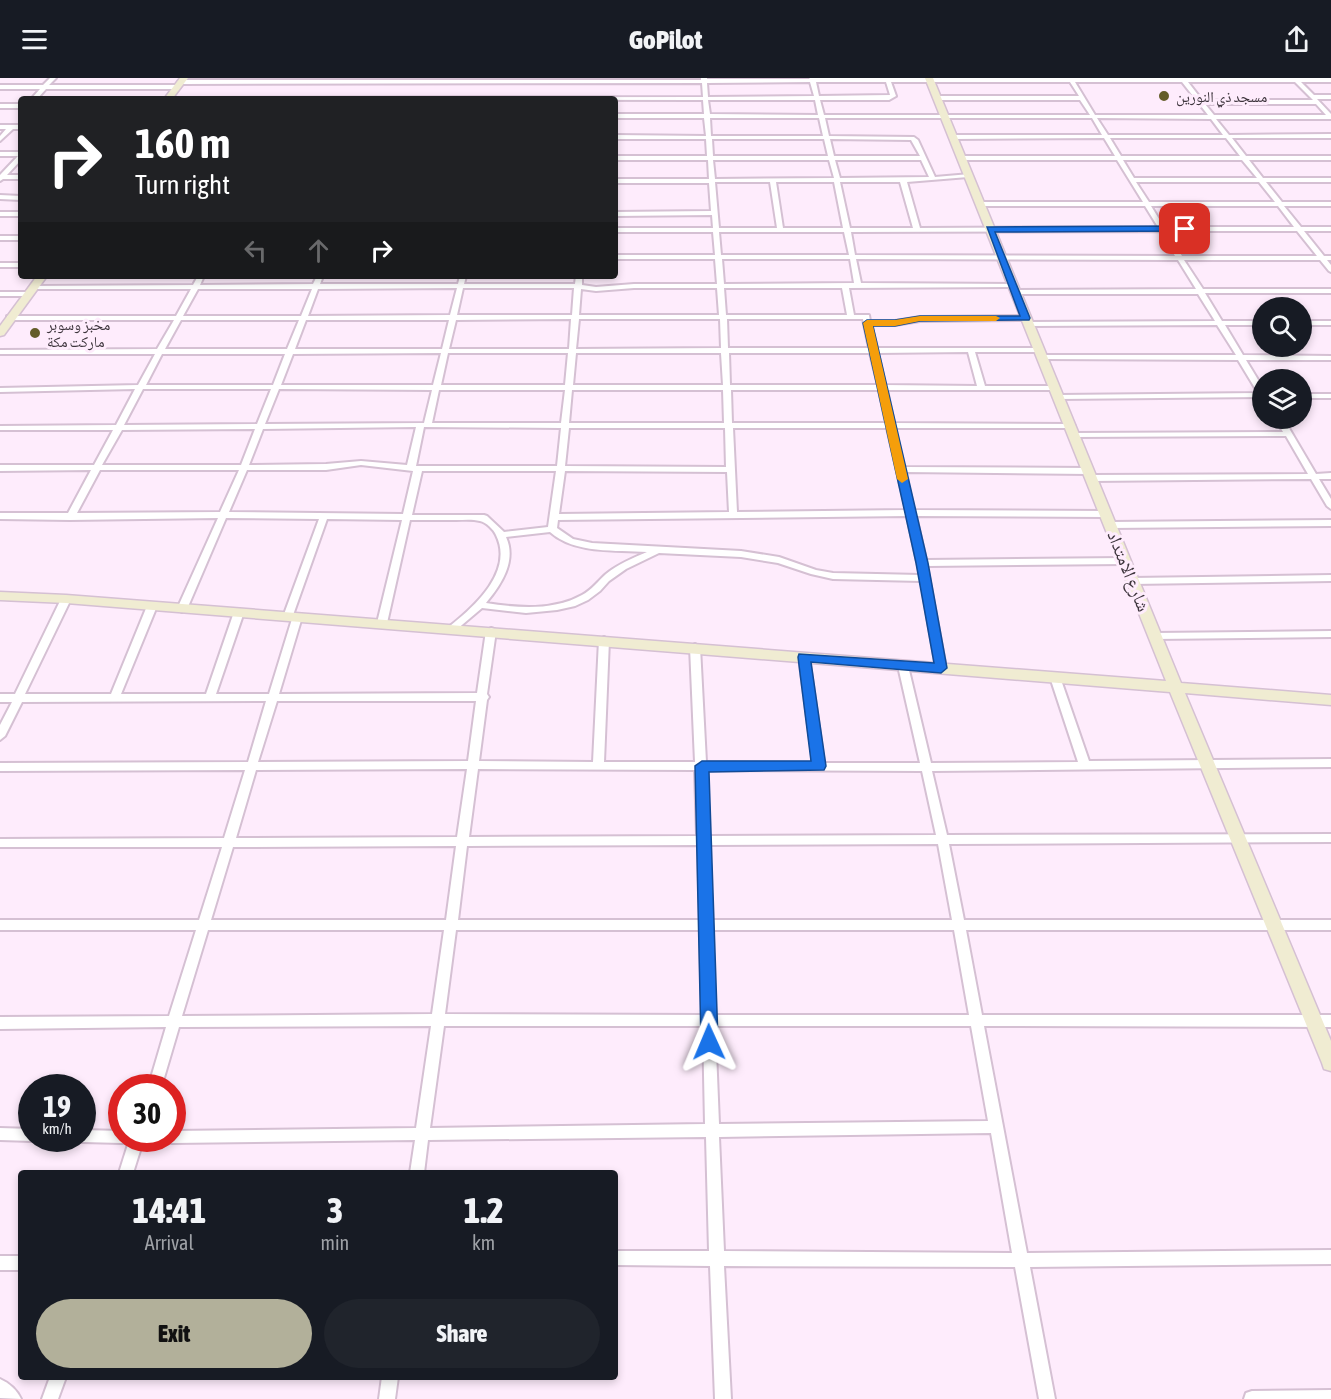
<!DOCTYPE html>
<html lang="en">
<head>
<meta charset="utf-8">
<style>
	:root { --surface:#171b24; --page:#20242c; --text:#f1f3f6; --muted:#9ea1a6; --accent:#b2b09a }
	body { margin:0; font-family:"Asap Condensed","Noto Naskh Arabic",sans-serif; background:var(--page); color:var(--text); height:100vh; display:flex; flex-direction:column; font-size:22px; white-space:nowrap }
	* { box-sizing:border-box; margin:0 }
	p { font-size:20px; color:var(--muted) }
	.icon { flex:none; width:33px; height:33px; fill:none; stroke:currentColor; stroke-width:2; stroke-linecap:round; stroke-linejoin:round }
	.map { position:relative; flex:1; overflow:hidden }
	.sheet { position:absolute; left:18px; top:1092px; width:600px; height:210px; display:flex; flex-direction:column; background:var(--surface); border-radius:6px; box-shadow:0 3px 9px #0003 }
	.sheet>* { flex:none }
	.banner { position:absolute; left:18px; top:18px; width:600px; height:183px; border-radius:6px; box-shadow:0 3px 9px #0003; background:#202124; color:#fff; overflow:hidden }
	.buttons { position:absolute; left:1252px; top:219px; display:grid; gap:12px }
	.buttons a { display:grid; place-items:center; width:60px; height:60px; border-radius:50%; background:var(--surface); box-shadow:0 3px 9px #0003; font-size:30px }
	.speed { position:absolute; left:18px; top:996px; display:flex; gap:12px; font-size:30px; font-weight:700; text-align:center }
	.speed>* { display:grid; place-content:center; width:78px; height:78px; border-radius:50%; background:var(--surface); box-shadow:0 3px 9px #0003; line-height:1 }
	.speed small { font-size:15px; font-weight:400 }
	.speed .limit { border:9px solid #d22; background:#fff; color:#111 }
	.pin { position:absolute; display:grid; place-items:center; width:51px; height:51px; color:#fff; margin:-26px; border-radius:12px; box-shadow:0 3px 9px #0006 }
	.me { position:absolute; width:66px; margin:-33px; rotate:359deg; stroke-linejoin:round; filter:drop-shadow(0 0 4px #0008) }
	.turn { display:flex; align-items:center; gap:21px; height:126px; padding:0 18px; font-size:27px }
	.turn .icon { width:78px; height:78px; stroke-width:2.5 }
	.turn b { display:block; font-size:42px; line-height:51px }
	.lanes { display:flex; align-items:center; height:57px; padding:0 18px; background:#0003; justify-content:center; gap:30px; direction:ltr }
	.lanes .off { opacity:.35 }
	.eta { display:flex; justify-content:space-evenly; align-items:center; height:102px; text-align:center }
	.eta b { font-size:36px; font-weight:800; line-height:42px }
	.button { display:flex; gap:12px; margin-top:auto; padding:12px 18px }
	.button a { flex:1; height:69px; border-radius:36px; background:var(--accent); color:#111; font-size:24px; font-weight:800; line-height:69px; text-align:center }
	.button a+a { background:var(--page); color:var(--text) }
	header { display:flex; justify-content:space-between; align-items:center; height:78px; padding:0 18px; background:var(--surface); font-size:27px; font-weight:800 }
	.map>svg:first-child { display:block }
</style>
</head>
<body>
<header><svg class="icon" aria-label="menu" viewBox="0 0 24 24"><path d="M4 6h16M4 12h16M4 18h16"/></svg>GoPilot<svg class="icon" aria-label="share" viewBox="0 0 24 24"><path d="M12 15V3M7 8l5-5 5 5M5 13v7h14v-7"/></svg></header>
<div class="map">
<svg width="1331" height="1321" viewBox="0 0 1331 1321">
	<rect width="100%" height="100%" fill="#feecfc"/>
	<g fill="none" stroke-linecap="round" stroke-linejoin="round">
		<!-- street casing -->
		<g stroke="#d5c0d3" stroke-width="4">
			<g id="street">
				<polygon points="50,0 56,0 49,7 177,7 180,9 177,11 46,11 37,21 31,21 40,11 0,11 0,7 43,7"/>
				<path d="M701,0H707V1H810L809,0H1331V4H1301L1314,17H1331V21H1317L1331,36V41H1216L1229,57L1331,56V60H1232L1246,78H1331V82H1249L1263,100H1331V104H1266L1282,124H1331V128H1284L1301,149H1331V153H1304L1324,178H1331V182H1327L1331,187V194L1329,193L1320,182H1184L1203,211H1331V215H1205L1222,243H1263V247H1225L1243,277L1331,278V282H1246L1263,310V319L1059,321L1055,319L1059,317L1258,315L1238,282L1043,281L1039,279L1043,277H1236L1217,247L1029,248L1025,246L1029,244L1215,243L1198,216H1015L1012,214L1015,212L1196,211L1178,182L856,181L861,205L1014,206L1015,207L1012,209L849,210L854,237H869L870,243H895L920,239L1029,238L1030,240L1026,242L920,243L895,247H871L877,270H1042L1043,272L1039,274H975L985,308H1055L1059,310L1055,312H887L894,345L1071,346L1075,348L1071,350H895L904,389L1089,390L1093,393L1089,396L905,394L914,432L1106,433L1110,436L1106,439L916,438L926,482L1124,480L1129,483L1124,486L927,488L946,590L945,592L941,593L936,590L921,503L833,501L811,496L778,485L741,479L659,475L626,491L609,503L600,513L588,522L575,528L557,532L526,535L482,530L456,552H450L448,550L450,548C475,528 514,493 496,457C494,452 486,444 480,443C472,441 464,442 456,442C441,442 426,442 410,442L387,545L382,548L377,545L402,442L327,441L293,537L297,536L302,539L279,616L477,615L486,553L491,550L494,551L496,553L487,616L489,619L487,622L479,683L593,684L599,562L604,559L609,562L604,684H695L690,569L695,566L700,569L706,684L813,685L799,579L804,576L809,579L824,685H920L898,588L903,585L908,588L931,685L1078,684L1050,599L1055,596L1060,599L1089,683L1331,681V689L932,693L947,757L1331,756V764L949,766L964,842H1331V852H966L982,937H1331V949L984,948L1027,1175L1331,1172V1186L1030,1189L1055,1321H1039L1015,1189L724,1188L731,1321H715L710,1188L615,1187V1173H709L706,1059L428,1062L424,1095H410L415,1062L172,1065L167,1064L166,1060H172V1053L416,1050L431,948L179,949L161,1010H148L166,949L0,951V939L169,938L196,852H0V842H199L222,769H0V761L224,760L245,692L0,693V685L248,684L266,623L22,624L5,658L0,662V647L12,624H0V616H15L61,521L66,518L71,521L25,616H111L147,528L152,525L157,528L121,616H206L234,534L239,531L244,534L216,616H269L292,541L288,542L283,539L319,441L226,440L187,531L182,534L177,531L218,440L70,442L0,441V435H68L91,392L0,393V387H94L113,352H0V348L116,347L135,311L0,314V310L138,307L155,276H0V272L157,271L174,242H7V238H176L191,211H34L31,209L32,208L193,207L198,198H204L200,207L313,206L317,198H323L320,206H458L460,198H466L464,206H575L576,198H582V207L596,209L634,206H717L715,181H615V177H715L713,154H615V150H713L712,137L615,138V134L711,133L709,105H615V101H709L708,82H615V78H707L706,61H615V57L706,58L704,40H615V36H704L703,22L165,21L166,20L703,19L702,5L181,6L178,4L181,2H701ZM810,4L814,18L708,19L707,5ZM816,4H886L890,17L819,18ZM891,4H1070L1079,18H937L934,20L937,22H1080L1090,37H824L820,22H889L896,18ZM1075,4H1182L1208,37H1095ZM1188,4H1295L1313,22H1202ZM708,22H815L818,37L710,36ZM1205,26H1316L1326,37H1214ZM710,40H819L823,58H711ZM825,40H1092L1102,57H953L950,59L953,61L1104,60L1115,78H962L959,80L962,82H1117L1143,124H980L977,126L980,128H1145L1158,149L920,150L907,104L968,99L970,98V96L935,99L918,62L914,59L829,58ZM1097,40L1211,41L1223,57H1108ZM1110,60H1226L1240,78H1121ZM712,61H824L828,78H713ZM830,61L911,62L920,78H834ZM713,82H829L834,100L715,101ZM835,82H921L929,99L840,100ZM1123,82H1242L1257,100H1134ZM715,104H770L777,150H719ZM776,104H834L843,150H783ZM840,104H900L913,150H850ZM1136,104H1259L1275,124H1149ZM1151,128H1278L1294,149H1164ZM1160,153L1175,178L855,177L851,154ZM1167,153H1297L1317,178H1182ZM719,154H844L849,177H721ZM722,181H850L854,205L724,206ZM457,210L450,237L308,238L318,211ZM463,210H574L572,237H457ZM634,210H717L719,237H579L581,211L596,213ZM724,210H842L847,237H726ZM198,211H312L301,238H183ZM571,241L569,271H449L456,242ZM579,241H720L721,270L576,271ZM727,241H863L869,270H728ZM181,242H299L287,271H165ZM306,242H449L442,271H295ZM968,274L977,308L885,307L878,275ZM441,275L433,307H281L293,276ZM448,275H568L565,307H441ZM576,275H721L723,307H573ZM729,275H870L878,307H730ZM162,276H285L273,307H146ZM143,311H271L257,346L124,347ZM279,311L432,312L424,345L265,346ZM439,312H565L561,345H432ZM572,312H723L724,345H569ZM731,312H879L886,345H732ZM416,349L407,387L361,383L326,386L249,387L263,351ZM424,349L561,350L557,388H416ZM569,350H725L726,389L565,388ZM733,350H887L906,432L737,434ZM255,351L241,387H102L122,352ZM361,387L413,393L403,436L229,434L247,392H326ZM100,392H239L220,434L77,435ZM422,393H556L548,449L504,454L487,438L484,437H412ZM565,393L727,394L729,434L559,436ZM907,438L920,497L833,495L816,492L779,479L741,473L592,465L573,461L557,450L558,442ZM550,454C574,476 617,472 647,474C633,480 618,486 606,496C598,503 592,512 582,517C554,533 517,530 486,525C501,507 517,483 506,459ZM277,623H476L468,683L258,684ZM467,691L457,759L236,760L256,692ZM478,691L695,692L697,758L469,759ZM706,692L922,693L936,757L709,758ZM938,766L952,842H712L709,767ZM698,767L700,842H458L467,768ZM456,768L446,842H211L233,769ZM208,852H444L432,936L182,938ZM456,852H700L702,937L445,936ZM712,852H954L969,937H715ZM444,948H703L705,1046L430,1050ZM715,948H971L988,1043L719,1046ZM991,1055L1012,1175L724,1173L719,1059Z"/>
				<rect x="0" y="26" width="21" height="4"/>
				<polygon points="0,47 21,47 21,51 13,51 0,63 0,58 6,51 0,51"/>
				<polygon points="0,74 21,74 21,82 7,97 21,97 21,101 3,101 0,103 0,97 18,78 0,78"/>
				<polygon points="0,117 21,118 21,122 0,121"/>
				<rect x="0" y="134" width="21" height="4"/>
				<rect x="0" y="158" width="21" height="4"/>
				<rect x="0" y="185" width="21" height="4"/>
				<polygon points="0,214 28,214 31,216 28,218 0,218"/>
				<rect x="1302" y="243" width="29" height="4"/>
				<rect x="1302" y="316" width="29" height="4"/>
				<polygon points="1275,340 1283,340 1316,396 1331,395 1331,401 1319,401 1331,421 1331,431 1327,428 1311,401 1092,403 1088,400 1092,397 1308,396 1286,358 1074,359 1070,357 1074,355 1283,354"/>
				<polygon points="1331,442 1331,448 1111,450 1107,447 1111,444"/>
				<polygon points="1331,497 1331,503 1132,506 1127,503 1132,500"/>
				<polygon points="1331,553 1331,559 1155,561 1150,558 1155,555"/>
				<polygon points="0,1050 32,1051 32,1060 37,1060 32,1063 0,1062"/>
				<polygon points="82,1052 122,1053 122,1060 128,1060 127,1064 122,1065 82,1064 76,1060 82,1060"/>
				<polygon points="130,1060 144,1060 133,1095 119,1095"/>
				<rect x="0" y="1178" width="21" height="14"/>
				<polygon points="50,1299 66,1299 58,1321 42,1321"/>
				<polygon points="382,1299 398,1299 395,1321 379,1321"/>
				<path d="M0,1301C9,1305 17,1312 21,1321L0,1320Z"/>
				<polygon points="1331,1312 1331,1321 1244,1321 1246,1315 1252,1313"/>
			</g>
		</g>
		<!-- secondary casing -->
		<g stroke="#d5c0d3" stroke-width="3">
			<g id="secondary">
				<polygon points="180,0 188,0 172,21 164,21"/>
				<polygon points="925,0 933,0 1181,605 1331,617 1331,627 1185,615 1331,963 1331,993 1324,991 1322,985 1170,614 66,525 0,522 0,514 66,517 1166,603"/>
				<polygon points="37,198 47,198 4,257 0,258 0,248"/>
			</g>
		</g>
		<!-- street -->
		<use href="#street" fill="#fff" fill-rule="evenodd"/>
		<!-- secondary -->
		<use href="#secondary" fill="#f0ecd2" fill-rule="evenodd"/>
	</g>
	<!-- route -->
	<polygon fill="#1a73e8" stroke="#114b97" stroke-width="1.5" points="987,149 1185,148 1190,151 1185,153 995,154 1030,240 1029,242 920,243 895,248 873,248 928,485 947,590 941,595 811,584 826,688 824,692 709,694 718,964 715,970 709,972 703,970 701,964 695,688 702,683 811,683 798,579 799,576 934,585 916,485 863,245 867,242 895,242 920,238 1020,238"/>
	<!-- slow -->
	<polygon fill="#f59e0b" points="920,238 996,238 1000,240 996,243 920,243 895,248 873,248 908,401 902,405 897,401 863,245 867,242 895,242"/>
	<!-- markers -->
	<g fill="#645d29" stroke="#feecfc" stroke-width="2">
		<circle cx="1164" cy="18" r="6"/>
		<circle cx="35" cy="255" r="6"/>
	</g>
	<g text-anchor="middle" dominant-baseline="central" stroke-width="6" stroke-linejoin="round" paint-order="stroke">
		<!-- far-poi labels -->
		<g font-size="15" fill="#3e353d" stroke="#feecfc" text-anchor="start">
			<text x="1176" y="18">مسجد ذي النورين</text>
			<text x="47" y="246">مخبز وسوبر<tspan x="47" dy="17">ماركت مكة</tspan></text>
		</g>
		<!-- street labels -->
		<g font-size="18" fill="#3e353d" stroke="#feecfc">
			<text transform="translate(1129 493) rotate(68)">شارع الامتداد</text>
		</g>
	</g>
</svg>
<div class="buttons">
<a><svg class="icon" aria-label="search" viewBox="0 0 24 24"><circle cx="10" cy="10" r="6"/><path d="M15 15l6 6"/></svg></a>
<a><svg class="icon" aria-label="layers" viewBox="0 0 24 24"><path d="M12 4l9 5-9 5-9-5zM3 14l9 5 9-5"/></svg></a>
</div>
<div class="speed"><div>19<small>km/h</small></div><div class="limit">30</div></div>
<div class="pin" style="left:1185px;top:151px;background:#d93025"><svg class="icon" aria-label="arrive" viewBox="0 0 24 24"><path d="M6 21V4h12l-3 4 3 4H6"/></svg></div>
<svg class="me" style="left:709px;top:964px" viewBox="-20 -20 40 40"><path d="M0-17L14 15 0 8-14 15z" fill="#1a73e8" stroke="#fff" stroke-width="4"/></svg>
<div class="banner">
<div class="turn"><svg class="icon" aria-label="right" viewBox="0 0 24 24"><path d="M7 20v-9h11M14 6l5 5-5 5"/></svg><div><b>160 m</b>Turn right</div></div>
<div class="lanes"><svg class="icon off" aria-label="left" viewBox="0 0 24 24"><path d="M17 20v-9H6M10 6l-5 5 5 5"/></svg><svg class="icon off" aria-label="ahead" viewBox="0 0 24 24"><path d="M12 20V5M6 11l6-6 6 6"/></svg><svg class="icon" aria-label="right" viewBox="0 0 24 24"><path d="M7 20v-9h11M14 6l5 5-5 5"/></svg></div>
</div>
<section class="sheet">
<div class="eta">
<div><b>14:41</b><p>Arrival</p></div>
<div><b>3</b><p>min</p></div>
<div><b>1.2</b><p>km</p></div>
</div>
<div class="button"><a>Exit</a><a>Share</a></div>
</section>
</div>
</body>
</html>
